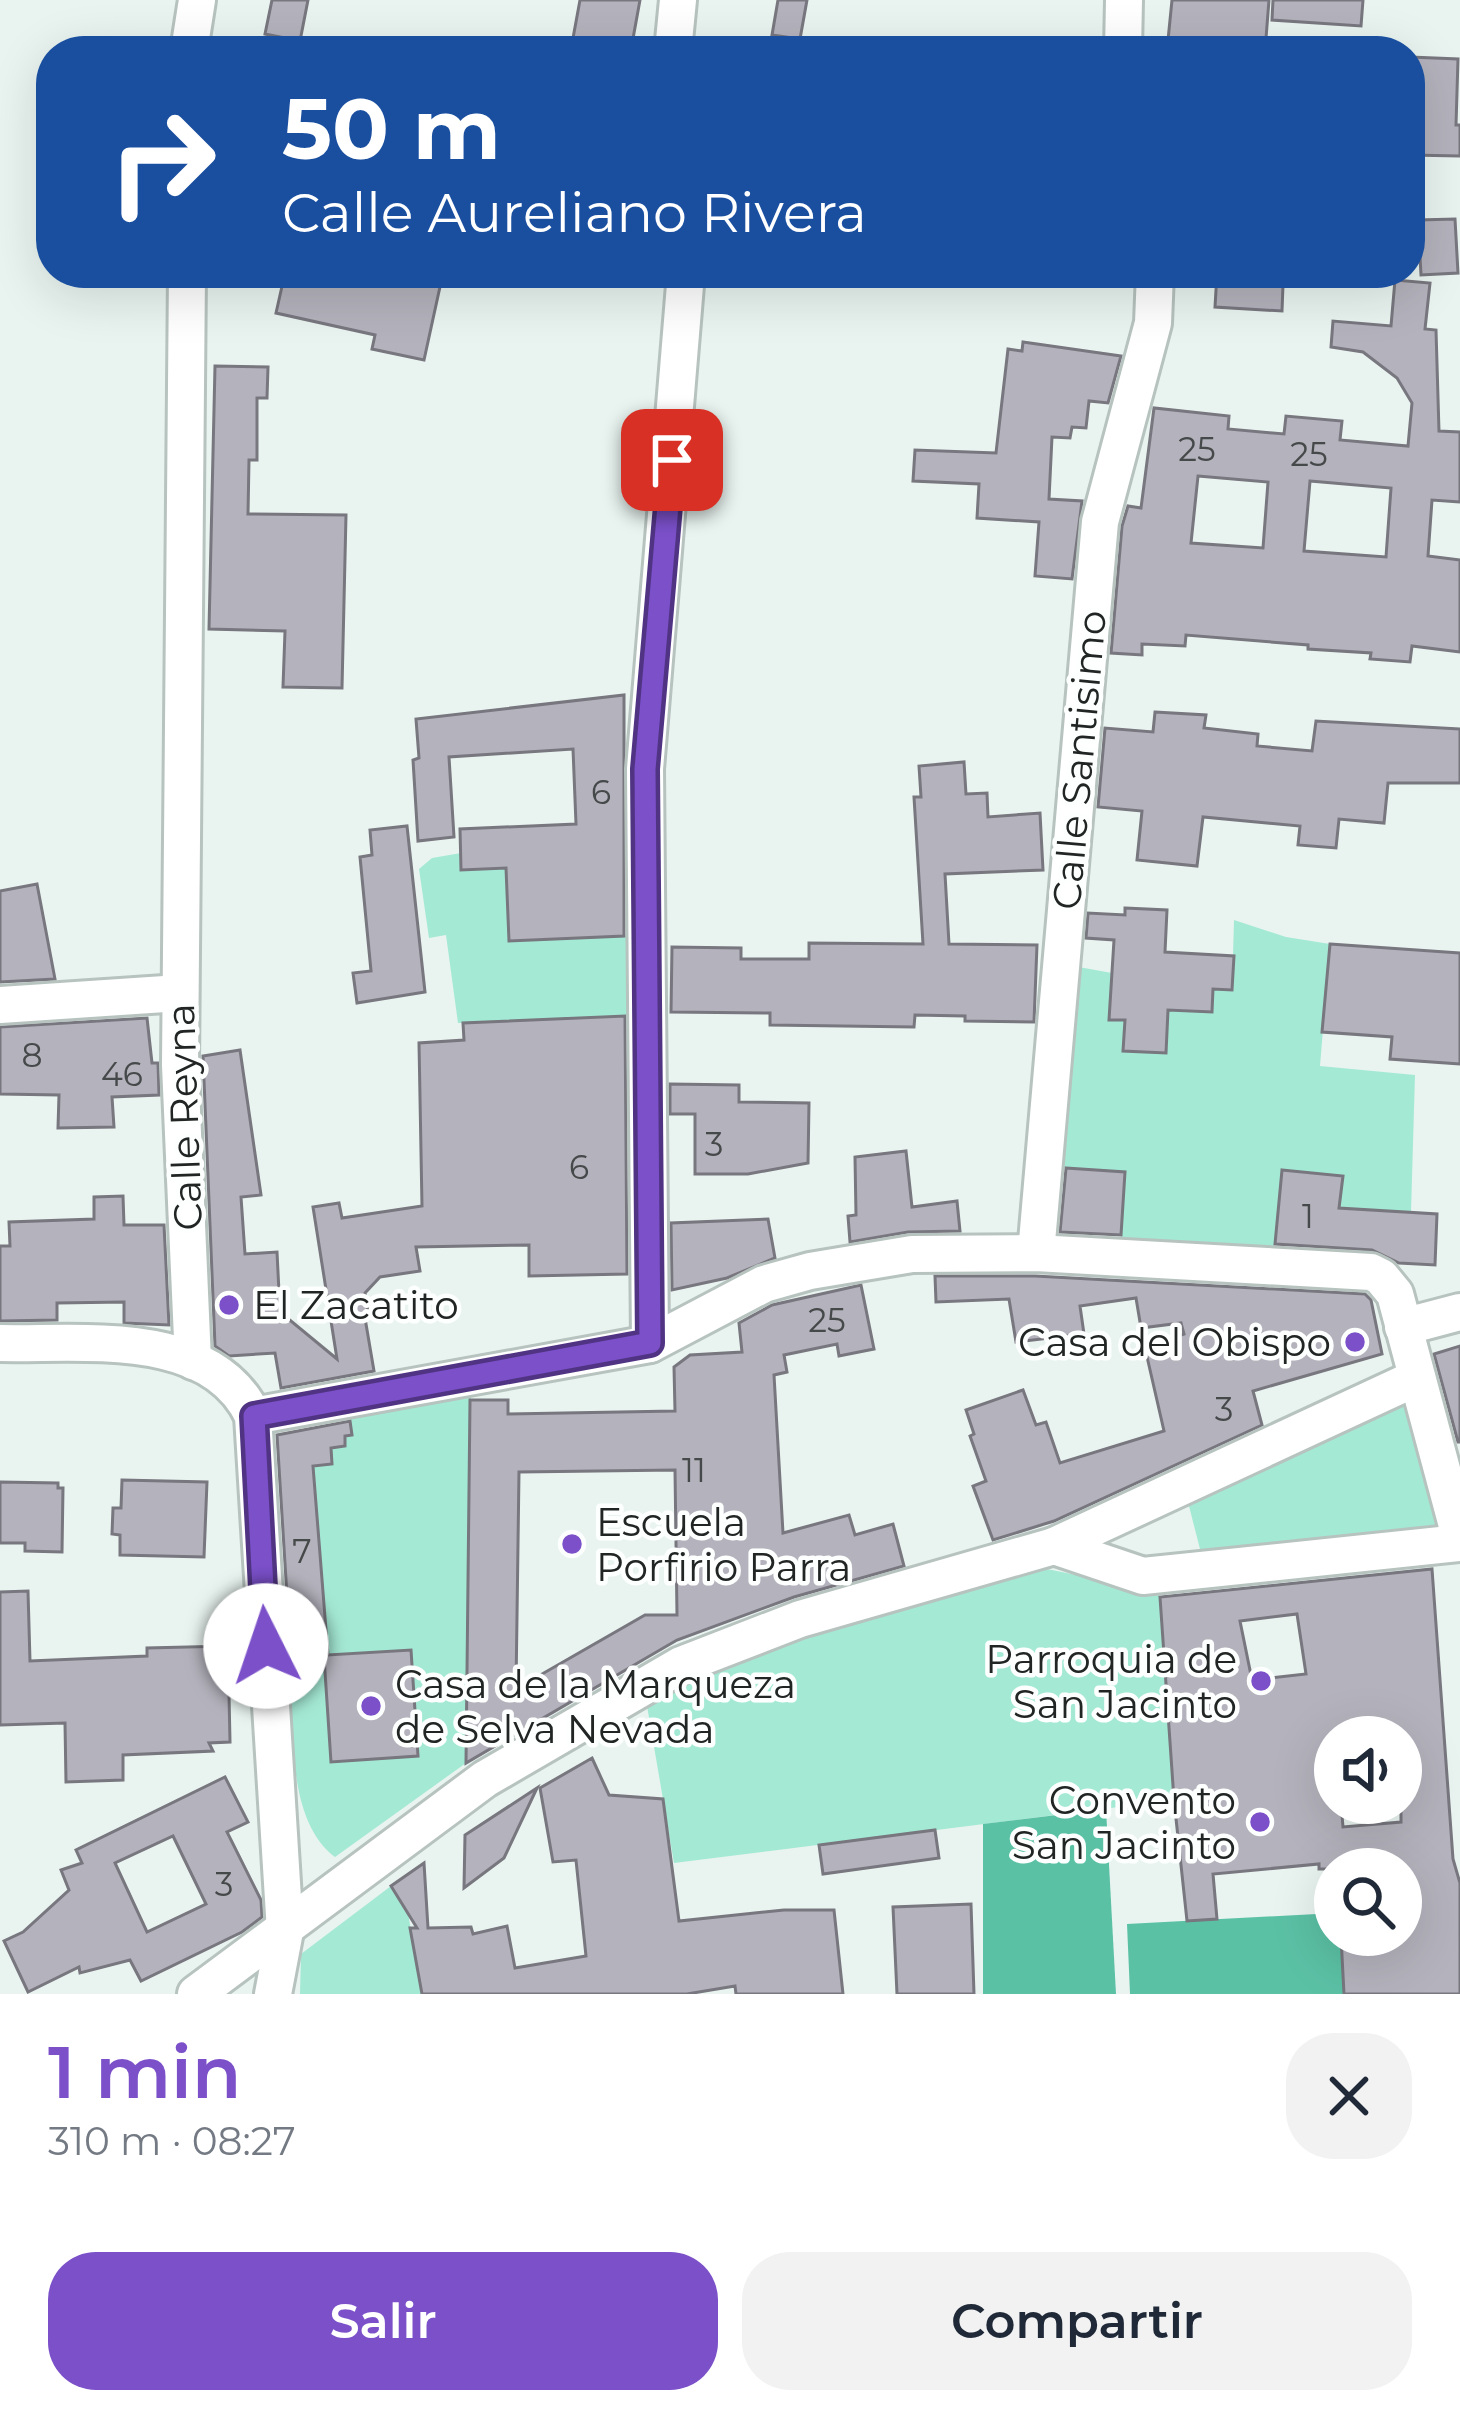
<!DOCTYPE html>
<html lang="es">
<head>
<meta charset="utf-8">
<style>
	:root { --surface:#fff; --page:#f2f2f3; --text:#1f2937; --muted:#747a83; --accent:#7b50c9 }
	body { margin:0; font-family:Montserrat,sans-serif; background:var(--page); color:var(--text); height:100vh; display:flex; flex-direction:column; font-size:45px; white-space:nowrap }
	* { box-sizing:border-box; margin:0 }
	p { font-size:39px; color:var(--muted) }
	.icon { flex:none; width:66px; height:66px; fill:none; stroke:currentColor; stroke-width:2; stroke-linecap:round; stroke-linejoin:round }
	.map { position:relative; height:1994px; overflow:hidden }
	.panel { display:flex; flex-direction:column; background:var(--surface); flex:1 }
	.panel>* { flex:none }
	.hud { position:absolute; left:36px; top:36px; width:1389px; height:252px; border-radius:48px; box-shadow:0 12px 48px #0002; background:#1a4fa0; color:#fff; overflow:hidden }
	.fabs { position:absolute; left:1314px; top:1716px; display:grid; gap:24px }
	.fabs a { display:grid; place-items:center; width:108px; height:108px; border-radius:50%; background:var(--surface); box-shadow:0 12px 48px #0002; font-size:60px }
	.pin { position:absolute; display:grid; place-items:center; width:102px; height:102px; color:#fff; margin:-51px; border-radius:24px; box-shadow:0 6px 18px #0006 }
	.me { position:absolute; width:132px; margin:-66px; rotate:356deg; stroke-linejoin:round; filter:drop-shadow(0 0 9px #0008) }
	.turn { display:flex; align-items:center; gap:42px; height:252px; padding:0 48px; font-size:54px }
	.turn .icon { width:156px; height:156px; stroke-width:2.5 }
	.turn b { display:block; font-size:84px; line-height:102px }
	.round { display:grid; place-items:center; flex:none; width:126px; height:126px; border-radius:48px; background:var(--page) }
	.overview { display:flex; align-items:center; justify-content:space-between; height:204px; padding:0 48px }
	h1 { font-size:72px; font-weight:600; line-height:90px; color:var(--accent) }
	.cta { display:flex; gap:24px; margin-top:auto; padding:24px 48px }
	.cta a { flex:1; height:138px; border-radius:48px; background:var(--accent); color:#fff; font-size:48px; font-weight:600; line-height:138px; text-align:center }
	.cta a+a { background:var(--page); color:var(--text) }
	.map>svg:first-child { display:block }
</style>
</head>
<body>
<div class="map">
<svg width="1460" height="1994" viewBox="0 0 1460 1994">
	<rect width="100%" height="100%" fill="#e9f4f0"/>
	<!-- green -->
	<g fill="#a4e9d4">
		<polygon points="461,853 462,870 527,867 507,892 510,941 631,935 629,1016 458,1023 446,935 429,938 419,869 432,858"/>
		<polygon points="1234,920 1286,937 1330,944 1320,1066 1415,1075 1411,1212 1380,1211 1377,1262 1334,1259 1342,1176 1282,1170 1273,1256 1120,1247 1125,1172 1053,1167 1073,966 1112,973 1109,1019 1125,1020 1123,1050 1166,1053 1168,1010 1213,989 1232,990"/>
		<path d="M471,1392L466,1763L335,1857C284,1819 294,1720 290,1660L306,1659L304,1638L327,1636L313,1466L331,1464V1448L345,1446V1436L352,1434L349,1414Z"/>
		<polygon points="1404,1398 1438,1534 1201,1553 1189,1506"/>
		<path d="M1047,1569L1159,1592L1174,1800L674,1863L647,1706C772,1632 908,1606 1047,1569Z"/>
		<polygon points="391,1886 408,1913 422,1994 300,1994 301,1954"/>
	</g>
	<!-- forest -->
	<g fill="#5bc1a5">
		<polygon points="1106,1809 1116,1994 983,1994 983,1824"/>
		<polygon points="1335,1913 1335,1935 1381,1935 1341,1938 1344,1994 1130,1994 1127,1924"/>
	</g>
	<!-- building -->
	<g fill="#b4b2bc" stroke="#78767e" stroke-width="3" fill-rule="evenodd">
		<polygon points="272,0 308,0 300,41 265,34"/>
		<polygon points="580,0 640,0 632,44 571,49"/>
		<polygon points="778,0 807,0 800,39 772,35"/>
		<polygon points="1172,0 1269,0 1265,51 1238,51 1239,45 1168,40"/>
		<polygon points="1273,0 1363,0 1361,26 1272,20"/>
		<polygon points="1410,57 1458,59 1456,125 1460,125 1460,156 1410,155"/>
		<polygon points="1455,219 1458,273 1421,275 1418,220"/>
		<polygon points="285,273 443,273 424,360 372,349 375,335 276,313"/>
		<polygon points="1217,273 1266,273 1265,283 1283,285 1282,311 1215,307"/>
		<path d="M1395,280L1430,283L1425,329L1436,330L1439,431L1460,432V502L1432,500L1428,556L1460,560V652L1412,646L1410,662L1370,659L1371,653L1308,649V645L1186,635L1185,646L1142,644V655L1111,653L1122,526L1128,506L1141,508L1154,408L1229,416L1228,429L1284,434L1286,416L1342,421L1340,440L1408,446L1412,403L1397,378L1363,352L1331,347L1333,321L1391,326ZM1198,476L1268,482L1263,548L1191,543ZM1310,481L1391,488L1386,557L1304,551Z"/>
		<polygon points="1023,342 1121,356 1108,403 1089,401 1086,428 1072,427 1070,438 1052,437 1049,499 1082,501 1072,579 1035,576 1039,522 977,518 979,484 913,481 915,450 996,453 1008,349 1022,351"/>
		<polygon points="215,366 268,367 267,398 257,398 257,460 249,460 248,514 346,515 342,688 283,687 285,631 209,629"/>
		<polygon points="624,695 624,936 509,941 506,868 461,870 460,829 576,824 573,749 449,757 454,837 418,841 413,760 419,758 416,719"/>
		<polygon points="1155,712 1206,715 1204,728 1258,734 1257,746 1312,751 1316,721 1460,729 1460,783 1388,783 1384,823 1339,819 1336,848 1298,845 1300,826 1203,817 1197,866 1137,860 1142,811 1098,807 1105,728 1153,732"/>
		<polygon points="964,762 966,794 987,793 988,817 1040,813 1043,870 945,874 949,944 1037,945 1034,1022 965,1021 965,1016 915,1015 914,1027 770,1025 770,1013 671,1012 672,947 741,948 741,959 809,959 809,943 923,944 914,797 921,797 919,766"/>
		<polygon points="407,826 425,992 357,1003 353,973 371,971 360,857 372,855 370,830"/>
		<polygon points="37,884 55,979 0,982 0,891"/>
		<polygon points="1125,908 1167,910 1165,952 1234,956 1232,990 1213,989 1212,1012 1168,1010 1166,1053 1123,1051 1125,1020 1109,1020 1114,940 1086,938 1088,913 1125,915"/>
		<polygon points="1330,944 1460,953 1460,1064 1390,1059 1392,1037 1322,1032"/>
		<polygon points="625,1016 627,1274 529,1276 529,1245 416,1247 420,1271 380,1277 365,1293 369,1317 365,1318 374,1371 281,1388 275,1353 229,1356 215,1346 203,1056 240,1050 261,1195 241,1197 245,1254 277,1252 280,1312 337,1359 313,1207 339,1203 342,1218 422,1206 419,1043 464,1040 463,1023"/>
		<polygon points="147,1018 152,1063 158,1063 159,1095 112,1097 114,1127 58,1128 59,1095 0,1094 0,1027"/>
		<polygon points="670,1084 739,1085 739,1102 809,1103 808,1163 748,1174 695,1174 695,1114 670,1114"/>
		<polygon points="906,1151 912,1207 957,1201 960,1231 908,1232 850,1242 848,1216 856,1215 855,1157"/>
		<polygon points="1066,1168 1125,1172 1121,1235 1060,1232"/>
		<polygon points="1282,1170 1343,1176 1339,1208 1437,1214 1435,1265 1399,1263 1372,1250 1275,1244"/>
		<polygon points="123,1196 124,1225 164,1225 169,1325 124,1323 124,1302 57,1303 57,1320 0,1321 0,1246 10,1246 9,1222 94,1219 94,1197"/>
		<polygon points="768,1219 775,1258 727,1278 672,1290 671,1223"/>
		<polygon points="935,1276 1035,1276 1365,1294 1371,1300 1382,1354 1253,1391 1262,1425 1054,1521 993,1540 973,1486 986,1481 970,1436 974,1434 966,1410 1023,1390 1036,1425 1046,1422 1060,1463 1164,1431 1145,1348 1184,1334 1181,1323 1141,1328 1136,1298 1080,1306 1084,1334 1016,1342 1009,1299 936,1302"/>
		<path d="M861,1285L874,1349L839,1356L837,1344L784,1355L787,1372L774,1375L783,1533L849,1515L855,1535L893,1524L904,1566L794,1597L677,1640L466,1763L470,1400H508V1414L675,1411L674,1367L690,1355L742,1352L739,1323L772,1305ZM675,1470L677,1615H645L516,1689L519,1472Z"/>
		<polygon points="1460,1346 1460,1442 1458,1442 1434,1354"/>
		<polygon points="350,1421 352,1435 345,1436 345,1446 331,1448 332,1464 313,1466 328,1655 411,1650 418,1756 331,1762 324,1657 291,1660 277,1435"/>
		<polygon points="122,1480 207,1482 204,1557 120,1555 120,1535 112,1534 113,1508 121,1508"/>
		<polygon points="0,1482 58,1483 58,1488 63,1488 62,1552 25,1551 25,1543 0,1543"/>
		<path d="M1432,1569L1453,1859L1460,1883V1994H1344L1341,1937L1401,1935V1869H1319V1864L1213,1874L1217,1919L1187,1921L1174,1800L1160,1597ZM1297,1614L1306,1674L1252,1680L1240,1621ZM1335,1737H1401V1822L1343,1827L1341,1803H1335Z"/>
		<polygon points="28,1591 30,1661 147,1656 147,1648 228,1646 230,1742 209,1743 213,1751 123,1755 123,1780 66,1782 65,1723 0,1725 0,1592"/>
		<polygon points="592,1758 609,1795 663,1799 679,1921 784,1910 834,1910 843,1994 736,1994 735,1986 687,1994 422,1994 410,1928 417,1928 391,1886 424,1863 428,1928 471,1927 473,1934 507,1926 515,1968 586,1956 576,1860 553,1862 540,1788"/>
		<path d="M225,1777L248,1822L227,1832L261,1900L262,1917L242,1932L141,1981L130,1960L80,1973L79,1967L28,1992L4,1941L23,1932L69,1890L61,1870L82,1863L76,1850ZM173,1836L206,1904L147,1932L115,1863Z"/>
		<polygon points="537,1788 504,1858 464,1888 465,1835"/>
		<polygon points="935,1830 939,1858 823,1874 819,1845"/>
		<polygon points="971,1904 974,1994 897,1994 893,1907"/>
	</g>
	<g fill="none" stroke-linecap="round" stroke-linejoin="round">
		<!-- minor casing -->
		<g stroke="#b7c3bf" stroke-width="42">
			<g id="minor">
				<polyline points="189,51 197,0"/>
				<polyline points="673,51 678,0"/>
				<polyline points="1123,51 1124,0"/>
				<polyline points="187,273 180,1065 193,1361"/>
				<polyline points="0,1005 180,993"/>
				<polyline points="1036,1253 1100,522 1153,323 1155,273"/>
				<polyline points="1403,1327 1460,1312"/>
				<path d="M0,1343C82,1345 212,1327 253,1416L285,1931L273,1994"/>
				<polyline points="650,1344 645,769 686,273"/>
				<polyline points="253,1416 650,1344 764,1284 810,1271 912,1254 1036,1253 1371,1272 1381,1277 1395,1294 1460,1537"/>
				<polyline points="1054,1546 1143,1576 1460,1543"/>
				<polyline points="196,1994 485,1779 681,1665 800,1619 1054,1546 1416,1378"/>
			</g>
		</g>
		<!-- minor -->
		<use href="#minor" stroke="#fff" stroke-width="36"/>
	</g>
	<g fill="none" stroke-linecap="round" stroke-linejoin="round">
		<!-- route casing -->
		<g stroke="#503483" stroke-width="30">
			<polyline id="route" points="266,1646 254,1416 650,1343 645,769 672,460"/>
		</g>
		<!-- route -->
		<use href="#route" stroke="#7b50c9" stroke-width="21"/>
	</g>
	<!-- markers -->
	<g fill="#7b50c9" stroke="#fdfffe" stroke-width="4.5">
		<circle cx="229" cy="1305" r="12"/>
		<circle cx="1355" cy="1342" r="12"/>
		<circle cx="572" cy="1544" r="12"/>
		<circle cx="1261" cy="1681" r="12"/>
		<circle cx="371" cy="1706" r="12"/>
		<circle cx="1260" cy="1822" r="12"/>
	</g>
	<g text-anchor="middle" dominant-baseline="central" stroke-width="9" stroke-linejoin="round" paint-order="stroke">
		<!-- number labels -->
		<g font-size="33" fill="#46494a">
			<text x="1197" y="449">25</text>
			<text x="1309" y="454">25</text>
			<text x="601" y="792">6</text>
			<text x="32" y="1055">8</text>
			<text x="122" y="1074">46</text>
			<text x="714" y="1144">3</text>
			<text x="579" y="1167">6</text>
			<text x="1308" y="1216">1</text>
			<text x="827" y="1320">25</text>
			<text x="1224" y="1409">3</text>
			<text x="694" y="1470">11</text>
			<text x="302" y="1551">7</text>
			<text x="224" y="1884">3</text>
		</g>
		<!-- street labels -->
		<g font-size="39" fill="#212624" stroke="#fdfffe">
			<text transform="translate(1079 760) rotate(-85)">Calle Santisimo</text>
			<text transform="translate(184 1117) rotate(-92)">Calle Reyna</text>
		</g>
		<!-- poi labels -->
		<g font-size="39" fill="#212624" stroke="#fdfffe" text-anchor="start">
			<text x="253" y="1305">El Zacatito</text>
			<text x="1331" y="1342" text-anchor="end">Casa del Obispo</text>
			<text x="596" y="1522">Escuela<tspan x="596" dy="45">Porfirio Parra</tspan></text>
			<text x="1237" y="1659" text-anchor="end">Parroquia de<tspan x="1237" dy="45">San Jacinto</tspan></text>
			<text x="395" y="1684">Casa de la Marqueza<tspan x="395" dy="45">de Selva Nevada</tspan></text>
			<text x="1236" y="1800" text-anchor="end">Convento<tspan x="1236" dy="45">San Jacinto</tspan></text>
		</g>
	</g>
</svg>
<div class="fabs">
<a><svg class="icon" aria-label="sound" viewBox="0 0 24 24"><path d="M4 9h4l5-4v14l-5-4H4zM17 9q2 3 0 6"/></svg></a>
<a><svg class="icon" aria-label="search" viewBox="0 0 24 24"><circle cx="10" cy="10" r="6"/><path d="M15 15l6 6"/></svg></a>
</div>
<div class="pin" style="left:672px;top:460px;background:#d93025"><svg class="icon" aria-label="arrive" viewBox="0 0 24 24"><path d="M6 21V4h12l-3 4 3 4H6"/></svg></div>
<svg class="me" style="left:266px;top:1646px" viewBox="-20 -20 40 40"><circle r="19" fill="#fff"/><path d="M0-13L10 11 0 6-10 11z" fill="#7b50c9"/></svg>
<div class="hud">
<div class="turn"><svg class="icon" aria-label="right" viewBox="0 0 24 24"><path d="M7 20v-9h11M14 6l5 5-5 5"/></svg><div><b>50 m</b>Calle Aureliano Rivera</div></div>
</div>
</div>
<section class="panel">
<div class="overview"><div><h1>1 min</h1><p>310 m · 08:27</p></div><a class="round"><svg class="icon" aria-label="close" viewBox="0 0 24 24"><path d="M6 6l12 12M18 6L6 18"/></svg></a></div>
<div class="cta"><a>Salir</a><a>Compartir</a></div>
</section>
</body>
</html>
